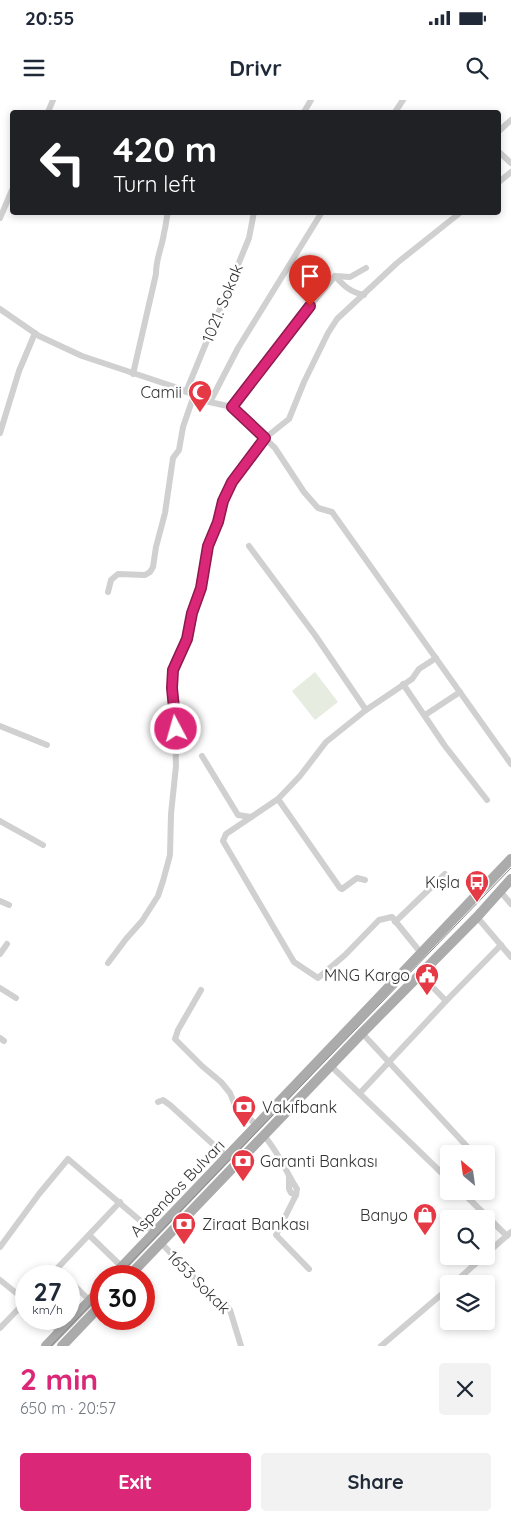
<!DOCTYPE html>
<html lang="en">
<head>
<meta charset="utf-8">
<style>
	:root { --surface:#fff; --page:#f2f2f3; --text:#1f2937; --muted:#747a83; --accent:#db2777 }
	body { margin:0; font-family:Quicksand,sans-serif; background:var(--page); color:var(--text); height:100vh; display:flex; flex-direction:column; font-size:19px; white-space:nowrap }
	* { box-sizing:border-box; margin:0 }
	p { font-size:16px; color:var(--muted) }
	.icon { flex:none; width:28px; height:28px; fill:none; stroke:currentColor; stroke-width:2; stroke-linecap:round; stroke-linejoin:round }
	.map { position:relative; height:1246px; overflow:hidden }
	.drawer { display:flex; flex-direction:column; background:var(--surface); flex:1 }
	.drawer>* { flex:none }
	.top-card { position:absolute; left:10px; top:10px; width:491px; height:105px; border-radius:5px; box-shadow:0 2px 8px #0003; background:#202124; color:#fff; overflow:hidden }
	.needle { width:32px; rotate:331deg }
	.buttons { position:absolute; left:440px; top:1045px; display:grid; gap:10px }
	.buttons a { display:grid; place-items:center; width:55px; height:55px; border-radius:5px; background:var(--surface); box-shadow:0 2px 8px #0003; font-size:25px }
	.speed { position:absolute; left:15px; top:1165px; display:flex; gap:10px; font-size:25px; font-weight:700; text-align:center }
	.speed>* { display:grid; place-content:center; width:65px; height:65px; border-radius:50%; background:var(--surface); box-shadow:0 2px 8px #0003; line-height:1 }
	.speed small { font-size:12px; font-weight:400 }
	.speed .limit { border:8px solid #d22; background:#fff; color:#111 }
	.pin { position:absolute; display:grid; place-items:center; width:42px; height:42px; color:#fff; margin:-51px -21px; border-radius:50% 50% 50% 0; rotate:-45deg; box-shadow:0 0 5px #0007 }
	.pin .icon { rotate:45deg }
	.me { position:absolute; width:55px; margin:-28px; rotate:354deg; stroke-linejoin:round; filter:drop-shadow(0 0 4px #0008) }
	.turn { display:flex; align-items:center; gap:18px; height:105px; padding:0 20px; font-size:22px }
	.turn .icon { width:65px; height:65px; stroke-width:2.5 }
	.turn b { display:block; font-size:35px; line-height:42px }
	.round { display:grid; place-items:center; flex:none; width:52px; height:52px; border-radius:5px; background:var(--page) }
	.head { display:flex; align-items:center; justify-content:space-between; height:85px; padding:0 20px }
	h1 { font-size:30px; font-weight:700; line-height:38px; color:var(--accent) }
	.button { display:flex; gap:10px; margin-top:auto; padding:10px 20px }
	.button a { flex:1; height:58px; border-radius:5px; background:var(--accent); color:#fff; font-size:20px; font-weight:700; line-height:58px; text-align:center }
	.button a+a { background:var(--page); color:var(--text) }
	.status { display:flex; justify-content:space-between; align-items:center; height:35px; padding:0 25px; background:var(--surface); direction:ltr }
	.status svg { height:14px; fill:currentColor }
	header { display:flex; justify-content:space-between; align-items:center; height:65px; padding:0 20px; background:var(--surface); font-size:22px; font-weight:700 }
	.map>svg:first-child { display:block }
</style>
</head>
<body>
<div class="status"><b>20:55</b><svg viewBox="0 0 49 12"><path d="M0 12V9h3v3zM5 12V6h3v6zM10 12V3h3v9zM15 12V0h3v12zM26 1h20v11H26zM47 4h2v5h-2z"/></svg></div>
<header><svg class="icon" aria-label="menu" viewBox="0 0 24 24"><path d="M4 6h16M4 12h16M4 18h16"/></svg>Drivr<svg class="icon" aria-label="search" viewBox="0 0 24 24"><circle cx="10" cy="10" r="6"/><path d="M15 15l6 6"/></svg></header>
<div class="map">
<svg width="511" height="1246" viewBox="0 0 511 1246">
	<rect width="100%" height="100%" fill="#fff"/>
	<!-- green -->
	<polygon fill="#e6ecdf" points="315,572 338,602 315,620 292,591"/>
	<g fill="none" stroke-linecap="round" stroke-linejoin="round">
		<!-- minor -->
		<g stroke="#d0d0d0" stroke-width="6">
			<polyline points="48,12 53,0"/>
			<polyline points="304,12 311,0"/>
			<polyline points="395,12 403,0"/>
			<polyline points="499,31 511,20"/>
			<polyline points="499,52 511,63"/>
			<polyline points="499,82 511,72"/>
			<polyline points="0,118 12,90"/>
			<polyline points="335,176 350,177 366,168"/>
			<polyline points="0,209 39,236 82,256 181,289 205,301 232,307 275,348 304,392 318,408 332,412 511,664"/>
			<path d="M133,274L156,174C156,157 162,148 164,133C166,126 166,120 168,112"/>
			<polyline points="186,292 249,138 254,112"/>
			<polyline points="210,302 238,248 322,112"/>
			<path d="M232,307L310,206L335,176C344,186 350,192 364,195"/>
			<polyline points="0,333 19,271 35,233"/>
			<polyline points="249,446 315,535 366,610"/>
			<polyline points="108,492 111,480 118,474 145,475 150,472 153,467 156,447 165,413 173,358 179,350 183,327 194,295"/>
			<polyline points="403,584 445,646 487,700"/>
			<polyline points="425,615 460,592"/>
			<polyline points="0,626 47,645"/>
			<polyline points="202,656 238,715 251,717"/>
			<polyline points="278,699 300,676 326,642 366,610 412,579 419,569 436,558"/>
			<polyline points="0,721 43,745"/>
			<polyline points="365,780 357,778 342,789 340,788 278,699 226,734 223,741 294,862 318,878 345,855 379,820 392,817 421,853"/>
			<polyline points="500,791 511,804"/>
			<polyline points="0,801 9,805"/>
			<polyline points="477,817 511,857"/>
			<polyline points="395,822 445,774"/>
			<polyline points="0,854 7,844"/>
			<polyline points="108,863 126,839 142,821 158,796 163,781 170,755 171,714 176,666 173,570 187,539 194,505 201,488 208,446 217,422 223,401 227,392 240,371 265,338 289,319 304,282 328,233 337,219 397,163 461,112"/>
			<polyline points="0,888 16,898"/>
			<polyline points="201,890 178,930 175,939 202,966 221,982 230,993 234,1003 257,1026"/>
			<polyline points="446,901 501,845"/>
			<polyline points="362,933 474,1054"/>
			<polyline points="0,938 4,941"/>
			<polyline points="331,966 449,1080"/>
			<polyline points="360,993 446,901 421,875"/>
			<polyline points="158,1002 163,1000 170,1005 227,1057"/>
			<path d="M264,1036C278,1051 286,1072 297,1089L296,1095L291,1093L289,1089V1076"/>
			<polyline points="461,1091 507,1136"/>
			<polyline points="296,1095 276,1135 309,1169"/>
			<polyline points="89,1135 118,1163"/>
			<polyline points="0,1147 39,1094 68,1059 150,1129"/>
			<polyline points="165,1147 200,1184 230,1210 241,1246"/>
			<polyline points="486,1154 511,1132"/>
			<polyline points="57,1169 64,1176"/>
			<polyline points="50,1176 120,1102"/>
			<polyline points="0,1180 26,1201 0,1228"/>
			<polyline points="69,1180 85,1196"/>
			<polyline points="453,1184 484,1156"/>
			<polyline points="45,1219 55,1228"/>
			<polyline points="381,1246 449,1188"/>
		</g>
		<!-- primary -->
		<g stroke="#ababab" stroke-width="10">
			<polyline points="113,1176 511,759"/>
			<polyline points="129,1176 362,933 477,817 511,779"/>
			<polyline points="46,1246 101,1189"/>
			<polyline points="62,1246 101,1205"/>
		</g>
		<!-- tram -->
		<g stroke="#888" stroke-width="1">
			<polyline points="118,1176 511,768"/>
			<polyline points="51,1246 101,1194"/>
		</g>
	</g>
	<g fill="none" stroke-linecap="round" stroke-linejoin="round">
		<!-- route casing -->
		<g stroke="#8e194d" stroke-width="12">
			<polyline id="route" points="176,629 172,588 173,570 187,539 192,513 201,488 208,446 218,422 223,401 232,382 265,338 232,307 310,206"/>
		</g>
		<!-- route -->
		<use href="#route" stroke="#db2777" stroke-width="9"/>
	</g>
	<!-- icons -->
	<defs>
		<g id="mosque-pin" transform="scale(1.25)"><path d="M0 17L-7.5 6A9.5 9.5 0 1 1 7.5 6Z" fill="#e63946" stroke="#fff"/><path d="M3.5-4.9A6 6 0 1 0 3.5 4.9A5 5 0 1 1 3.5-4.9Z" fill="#fff"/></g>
		<g id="bus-pin" transform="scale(1.25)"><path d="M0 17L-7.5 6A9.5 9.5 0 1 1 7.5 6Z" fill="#e63946" stroke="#fff"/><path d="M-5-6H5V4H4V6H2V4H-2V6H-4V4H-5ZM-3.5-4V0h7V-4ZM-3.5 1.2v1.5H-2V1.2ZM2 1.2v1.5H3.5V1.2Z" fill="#fff"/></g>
		<g id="civic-pin" transform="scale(1.25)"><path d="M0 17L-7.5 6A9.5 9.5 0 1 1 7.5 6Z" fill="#e63946" stroke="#fff"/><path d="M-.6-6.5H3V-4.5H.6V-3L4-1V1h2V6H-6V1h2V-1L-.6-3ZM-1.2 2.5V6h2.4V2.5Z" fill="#fff"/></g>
		<g id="bank-pin" transform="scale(1.25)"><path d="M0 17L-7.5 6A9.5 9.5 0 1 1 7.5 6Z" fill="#e63946" stroke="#fff"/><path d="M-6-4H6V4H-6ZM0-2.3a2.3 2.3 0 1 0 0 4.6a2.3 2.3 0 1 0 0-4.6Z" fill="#fff"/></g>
		<g id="shop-pin" transform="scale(1.25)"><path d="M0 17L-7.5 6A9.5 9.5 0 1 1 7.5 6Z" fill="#e63946" stroke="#fff"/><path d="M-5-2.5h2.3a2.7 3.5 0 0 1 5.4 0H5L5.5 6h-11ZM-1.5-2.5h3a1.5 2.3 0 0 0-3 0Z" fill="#fff"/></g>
	</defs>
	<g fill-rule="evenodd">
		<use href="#mosque-pin" x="200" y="292"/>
		<use href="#bus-pin" x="477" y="782"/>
		<use href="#civic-pin" x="427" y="875"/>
		<use href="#bank-pin" x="244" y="1007"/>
		<use href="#bank-pin" x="243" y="1061"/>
		<use href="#shop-pin" x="425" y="1115"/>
		<use href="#bank-pin" x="184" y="1124"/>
	</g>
	<g text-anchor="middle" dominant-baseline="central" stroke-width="5" stroke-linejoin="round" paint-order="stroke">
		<!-- street labels -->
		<g font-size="16" fill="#333" stroke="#fff">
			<text transform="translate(222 203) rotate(-68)">1021. Sokak</text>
			<text transform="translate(177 1088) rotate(-46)">Aspendos Bulvarı</text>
			<text transform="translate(199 1182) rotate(45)">1653 Sokak</text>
		</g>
		<!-- poi labels -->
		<g font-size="16" fill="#333" stroke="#fff" text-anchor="end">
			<text x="182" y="292">Camii</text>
			<text x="460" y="782">Kışla</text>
			<text x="410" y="875">MNG Kargo</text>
			<text x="262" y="1007" text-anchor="start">Vakıfbank</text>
			<text x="260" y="1061" text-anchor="start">Garanti Bankası</text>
			<text x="408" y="1115">Banyo</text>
			<text x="202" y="1124" text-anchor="start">Ziraat Bankası</text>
		</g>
	</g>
</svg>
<div class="buttons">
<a><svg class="needle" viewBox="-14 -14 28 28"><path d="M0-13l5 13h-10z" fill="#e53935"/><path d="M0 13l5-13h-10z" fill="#747a83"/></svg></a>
<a><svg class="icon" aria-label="search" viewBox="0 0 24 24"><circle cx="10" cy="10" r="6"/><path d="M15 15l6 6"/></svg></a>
<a><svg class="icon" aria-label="layers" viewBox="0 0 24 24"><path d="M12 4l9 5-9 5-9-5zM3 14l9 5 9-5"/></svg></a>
</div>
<div class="speed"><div>27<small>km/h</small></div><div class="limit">30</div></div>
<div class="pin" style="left:310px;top:206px;background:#d93025"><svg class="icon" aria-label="arrive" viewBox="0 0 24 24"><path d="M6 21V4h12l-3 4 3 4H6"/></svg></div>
<svg class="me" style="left:176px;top:629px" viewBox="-20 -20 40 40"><circle r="17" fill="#db2777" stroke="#fff" stroke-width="3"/><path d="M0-11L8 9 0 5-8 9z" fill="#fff"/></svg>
<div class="top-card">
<div class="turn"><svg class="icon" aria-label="left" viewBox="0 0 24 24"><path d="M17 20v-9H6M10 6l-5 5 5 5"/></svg><div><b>420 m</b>Turn left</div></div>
</div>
</div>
<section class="drawer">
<div class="head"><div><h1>2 min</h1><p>650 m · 20:57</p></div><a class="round"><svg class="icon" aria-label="close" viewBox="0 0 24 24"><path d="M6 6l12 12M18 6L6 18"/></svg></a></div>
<div class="button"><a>Exit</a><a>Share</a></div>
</section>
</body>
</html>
